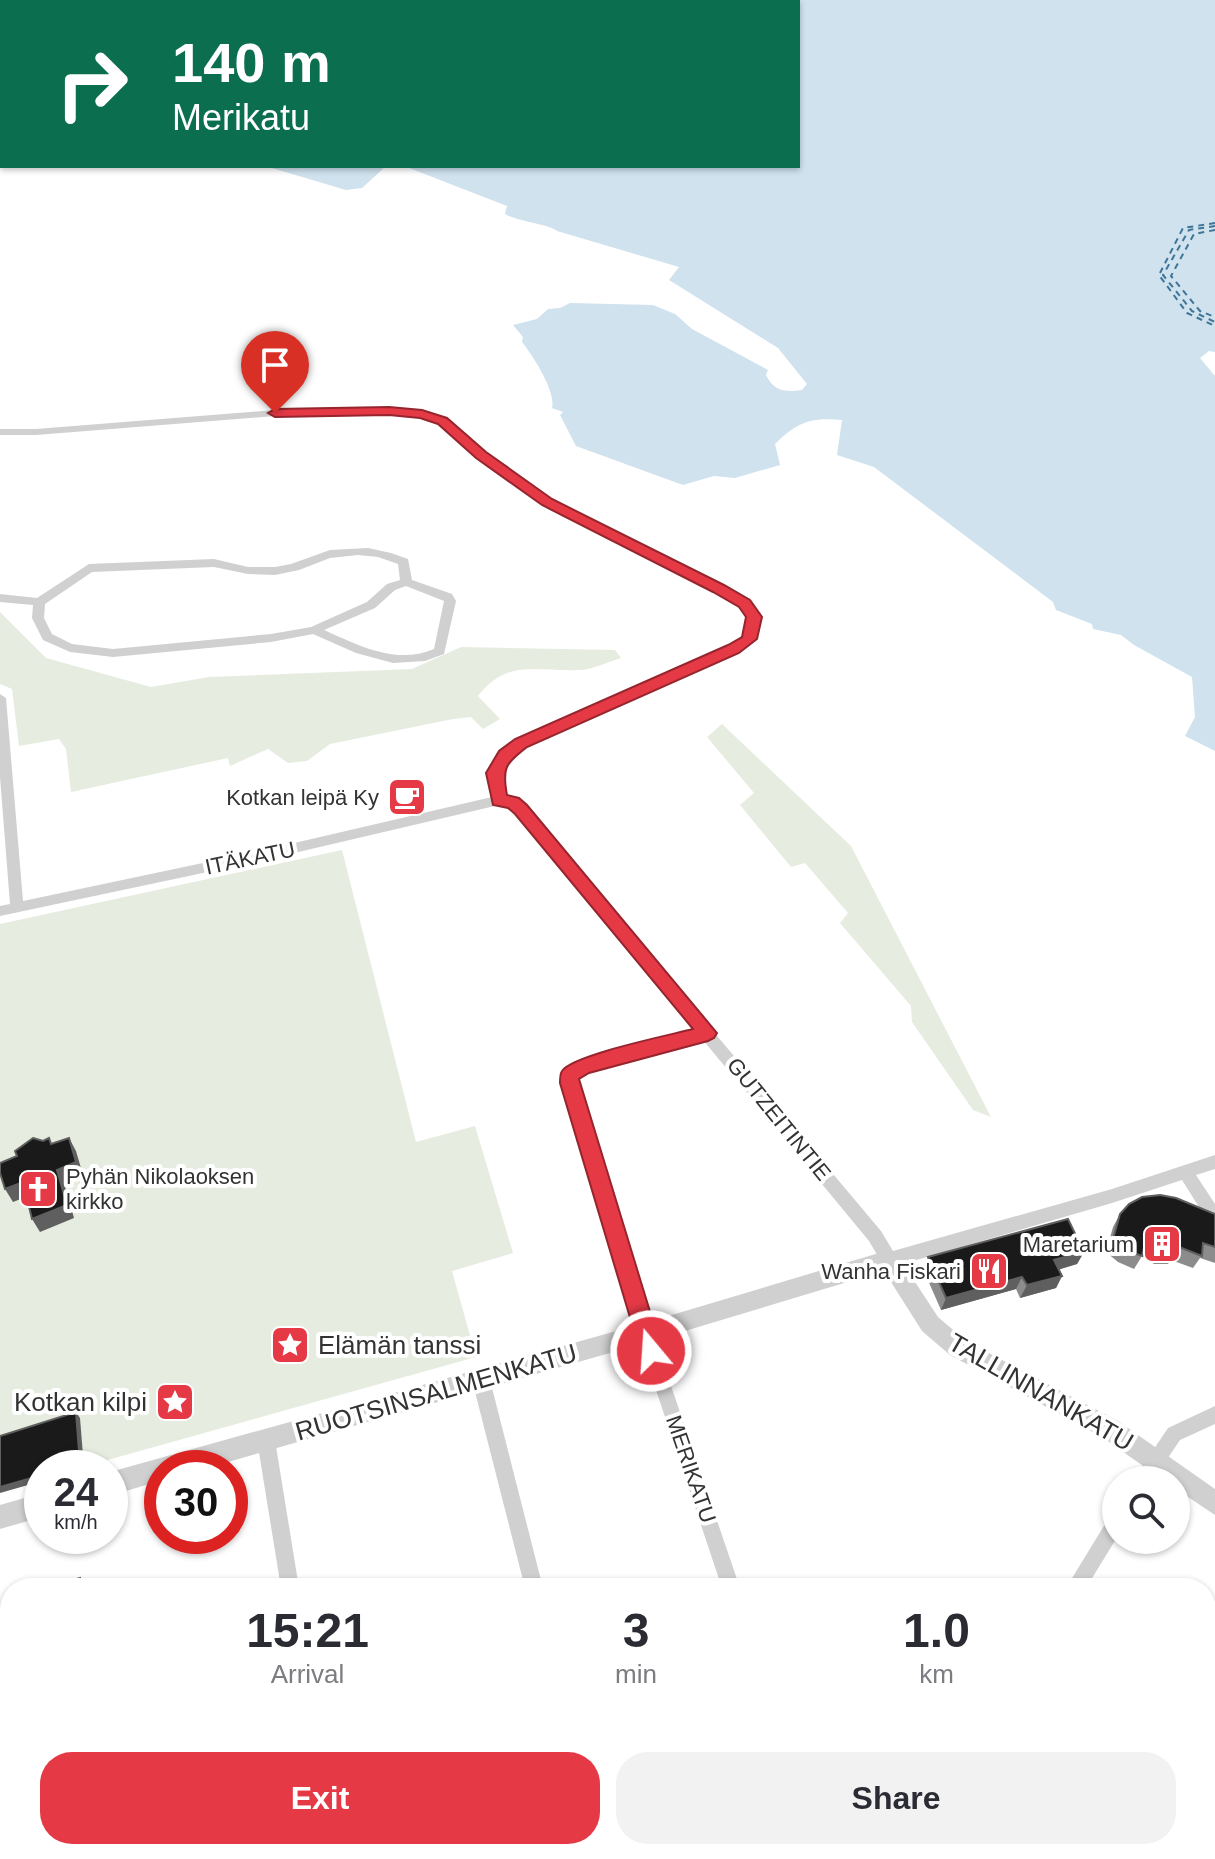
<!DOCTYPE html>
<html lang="en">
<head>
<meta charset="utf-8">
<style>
	:root { --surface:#fff; --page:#f2f2f3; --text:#2b2b33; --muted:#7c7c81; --accent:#e63946 }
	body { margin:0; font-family:Arial,sans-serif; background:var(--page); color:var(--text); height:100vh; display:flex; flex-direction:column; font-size:30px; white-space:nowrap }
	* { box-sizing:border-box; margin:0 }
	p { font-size:26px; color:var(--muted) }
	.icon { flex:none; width:44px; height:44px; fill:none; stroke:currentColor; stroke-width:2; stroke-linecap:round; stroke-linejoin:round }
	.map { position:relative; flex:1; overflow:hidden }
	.panel { position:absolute; left:0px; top:1578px; width:1216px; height:282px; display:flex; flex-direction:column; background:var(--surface); border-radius:32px 32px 0 0; box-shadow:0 2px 6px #0004 }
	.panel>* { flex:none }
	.hud { position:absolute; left:0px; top:0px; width:800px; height:168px; box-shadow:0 2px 6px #0004; background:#0b6e4f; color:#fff; overflow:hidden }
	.tools { position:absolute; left:1102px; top:1466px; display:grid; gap:16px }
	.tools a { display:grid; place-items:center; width:88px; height:88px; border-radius:50%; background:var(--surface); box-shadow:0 2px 6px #0004; font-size:40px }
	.speed { position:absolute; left:24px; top:1450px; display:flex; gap:16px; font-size:40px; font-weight:700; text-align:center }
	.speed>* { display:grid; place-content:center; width:104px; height:104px; border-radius:50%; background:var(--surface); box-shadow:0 2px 6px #0004; line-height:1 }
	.speed small { font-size:20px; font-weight:400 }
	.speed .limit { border:12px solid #d22; background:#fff; color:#111 }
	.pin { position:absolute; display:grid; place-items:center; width:68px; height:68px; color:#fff; margin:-82px -34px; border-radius:50% 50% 50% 0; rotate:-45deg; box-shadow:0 0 8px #0007 }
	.pin .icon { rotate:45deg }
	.me { position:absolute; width:88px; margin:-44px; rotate:342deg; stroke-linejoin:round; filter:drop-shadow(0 0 6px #0008) }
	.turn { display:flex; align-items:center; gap:28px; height:168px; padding:0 40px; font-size:36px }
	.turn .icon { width:104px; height:104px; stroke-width:2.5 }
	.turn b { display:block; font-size:56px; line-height:68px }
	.eta { display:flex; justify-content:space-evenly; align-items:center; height:136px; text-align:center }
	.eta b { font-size:48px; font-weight:800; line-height:56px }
	.button { display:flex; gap:16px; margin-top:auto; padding:16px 40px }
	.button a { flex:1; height:92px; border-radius:32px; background:var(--accent); color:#fff; font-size:32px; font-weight:800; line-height:92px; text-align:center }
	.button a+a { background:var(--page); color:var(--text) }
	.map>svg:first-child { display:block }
</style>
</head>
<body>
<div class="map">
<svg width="1215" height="1859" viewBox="0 0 1215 1859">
	<rect width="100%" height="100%" fill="#fff"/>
	<!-- green -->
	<g fill="#e6ecdf">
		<path d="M0,612L46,658L151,687L209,677L412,669L461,647L615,650L621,658C608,662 592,670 578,670C536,672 508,658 478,696L500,719L483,729L471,717L453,719L330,744L307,761L288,763L268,749L230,766L228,758L71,792L66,749L59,739L19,746L12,689L0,684Z"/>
		<polygon points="722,724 851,846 991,1117 973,1110 912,1022 911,1006 840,923 848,913 805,863 791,867 740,805 754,793 707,737"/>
		<polygon points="342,850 416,1142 475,1126 513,1253 452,1271 476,1357 79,1468 42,1468 0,1490 0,924"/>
	</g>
	<!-- water -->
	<g fill="#cfe2ee">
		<path d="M0,0H1215V352L1209,351L1200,358L1215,376V751L1185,736L1195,717L1192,677L1134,645L1121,635L1093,629L1092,624L1056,610L1053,602L874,467L837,455L842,420C811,417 797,422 775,444L780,465L735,478L714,476L683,485L576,446L560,415L563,412L552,408C556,391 533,356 522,342L523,337L513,325L537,319L548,309L560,308L570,303L653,305L675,314L692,329L768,370L766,375C774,392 786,392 802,390L807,384L778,348L669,280L679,267L557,231C549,224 519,222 505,214L507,206L404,166H798V2H2V77Z"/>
		<polygon points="265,166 384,166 385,167 362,188 346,190"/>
	</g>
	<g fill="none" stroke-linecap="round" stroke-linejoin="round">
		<!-- ferry -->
		<g stroke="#3f7597" stroke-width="2" stroke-dasharray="6 5" stroke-linecap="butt">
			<polyline points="1215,223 1183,228 1159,275 1187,313 1215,326"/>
			<polyline points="1215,226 1189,230 1163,275 1192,311 1215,322"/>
			<polyline points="1215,230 1194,234 1171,276 1200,311 1215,317"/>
		</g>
		<!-- minor -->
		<g fill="#d0d0d0" fill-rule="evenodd">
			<path d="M359,408L422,411L447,419L485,453L551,500L749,601C765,624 761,636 738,652L517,751C503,765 501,777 505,796L518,799L881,1231L893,1251L1112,1189L1215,1155V1169L1196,1175L1215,1204V1225L1209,1223L1182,1180L1112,1203L889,1268L883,1265L869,1241L703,1040L587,1071L577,1078V1083L653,1333L740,1588H722L637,1333L561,1083L565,1070L578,1062L695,1030L509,806L499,805L260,861L0,916V906L10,904L0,777V694L6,698L23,901L260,851L492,797C488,775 492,760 509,745L730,646L744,634L748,617L741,607L543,504L477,457L439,423L421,417L359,414L275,416L36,435H0V429H36L275,410Z"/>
			<path d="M368,548L391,553L408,559L412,580L452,594L456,601L444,654L425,661L393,663L356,653L313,634L271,642L113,657L70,652L43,640L32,618L33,605L0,602V594L37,598L89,564L214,559L248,567H275L291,564L330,550ZM358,555L378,557L398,564L400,580L387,584L367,602L311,627L271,634L113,649L72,644L52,634L44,618L45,604L92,572L214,567L248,574L275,575L299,570L330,558ZM406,586L444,601L434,649C396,665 360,646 324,630L375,608L395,590Z"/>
			<polygon points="481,1372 487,1374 490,1380 543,1588 525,1588 472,1380 475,1374"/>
			<polygon points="1215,1406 1215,1424 1180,1440 1153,1480 1133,1480 1168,1428"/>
			<polygon points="266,1431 272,1434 275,1440 299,1588 281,1588 257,1440 260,1434"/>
			<polygon points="1116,1513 1116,1539 1086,1588 1066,1588 1110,1516"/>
			<polygon points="323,1850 343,1850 345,1859 325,1859"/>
			<polygon points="390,1850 429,1850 426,1857 422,1859 383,1859 386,1852"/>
			<polygon points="589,1850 609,1850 611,1859 591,1859"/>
			<polygon points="1101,1850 1122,1850 1125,1859 1104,1859"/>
		</g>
		<!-- tertiary -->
		<g fill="#d0d0d0" fill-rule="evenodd">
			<polygon points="889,1250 896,1253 938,1317 966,1341 1118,1421 1215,1489 1215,1515 1176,1489 1176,1480 1163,1480 1102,1437 950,1355 922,1331 884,1271 645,1343 207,1468 162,1468 162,1480 110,1496 110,1472 645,1323"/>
			<polygon points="42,1493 42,1517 0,1529 0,1505"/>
		</g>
	</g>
	<!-- wall -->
	<g fill="#8c8c8c">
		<polygon points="1120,1214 1215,1214 1215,1263 1200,1258 1193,1268 1171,1260 1168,1264 1154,1264 1142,1256 1134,1269 1118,1262 1106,1252 1113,1227"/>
		<polygon points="1084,1252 1077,1264 1059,1269 1062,1276 1056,1288 1020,1298 1016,1289 941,1310 923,1269 928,1257"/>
	</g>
	<!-- shaded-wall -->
	<g fill="#5f5f5f">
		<polygon points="69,1138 76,1151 83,1175 64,1183 74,1218 40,1232 32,1219 57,1170"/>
		<polygon points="23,1182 31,1195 13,1202 5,1189"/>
		<polygon points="1084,1252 1077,1264 1048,1273 1054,1260"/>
		<polygon points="1062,1276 1056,1288 1020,1298 1027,1285"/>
		<polygon points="1022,1277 1016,1289 941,1310 946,1298"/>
		<polygon points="76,1412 80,1418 84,1468 66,1468"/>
		<polygon points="42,1475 42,1481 0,1493 0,1487"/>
		<polygon points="80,1578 89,1587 89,1588 81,1588"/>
		<polygon points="10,1690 10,1700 0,1703 0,1692"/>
		<polygon points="290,1850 300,1850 273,1859 262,1859"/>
	</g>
	<!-- building -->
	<g fill="#1a1a1a" stroke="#5f5f5f" stroke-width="2">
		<polygon points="33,1138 43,1141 49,1138 51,1144 69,1138 76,1162 57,1170 67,1205 32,1219 23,1182 5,1189 0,1173 0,1163 17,1156 15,1151"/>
		<polygon points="1160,1195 1176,1198 1215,1214 1215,1247 1203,1243 1202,1256 1179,1247 1176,1251 1162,1251 1146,1240 1142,1256 1126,1250 1113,1239 1120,1214 1129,1204 1142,1197"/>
		<polygon points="1068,1219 1084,1252 1054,1260 1062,1276 1027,1285 1022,1277 946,1298 928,1257"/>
		<polygon points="76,1412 80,1464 66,1468 42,1468 42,1475 0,1487 0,1436"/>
		<polygon points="80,1578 81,1588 45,1588"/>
		<polygon points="10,1642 10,1690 0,1692 0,1645"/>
		<polygon points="165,1850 290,1850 262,1859 166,1859"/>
	</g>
	<!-- route -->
	<path fill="#e63946" stroke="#96252e" stroke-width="2" d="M389,407L422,410L447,418L486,452L552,499L724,585L750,600L762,617L757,639L739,653L527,747C505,764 502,768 507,795L519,798L527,805L717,1033L714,1038L708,1041L589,1073L579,1079L662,1351L659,1358L651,1361L643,1358L640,1351L560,1083C560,1078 560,1074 562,1071C572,1055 670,1035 693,1029L515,814L508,808L493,805L486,773L499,751L515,739L728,645L742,637L746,617L739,607L713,592L542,505L476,458L438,424L420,418L389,415L275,417L268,413L275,409Z"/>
	<!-- icons -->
	<defs>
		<g id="cafe-square" transform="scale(2)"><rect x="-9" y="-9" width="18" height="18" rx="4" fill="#e63946" stroke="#fff"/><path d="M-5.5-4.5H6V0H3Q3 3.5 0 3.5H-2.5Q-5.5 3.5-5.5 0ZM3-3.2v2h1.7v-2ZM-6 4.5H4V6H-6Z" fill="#fff"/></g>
		<g id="church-square" transform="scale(2)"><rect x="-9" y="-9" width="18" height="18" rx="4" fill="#e63946" stroke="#fff"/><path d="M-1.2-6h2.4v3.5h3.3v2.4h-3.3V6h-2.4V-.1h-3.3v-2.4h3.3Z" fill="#fff"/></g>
		<g id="building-square" transform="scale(2)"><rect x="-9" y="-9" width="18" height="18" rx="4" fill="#e63946" stroke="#fff"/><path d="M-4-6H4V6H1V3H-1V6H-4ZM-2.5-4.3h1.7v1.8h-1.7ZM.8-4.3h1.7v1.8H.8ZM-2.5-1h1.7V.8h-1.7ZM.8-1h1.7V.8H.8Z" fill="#fff"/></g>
		<g id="restaurant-square" transform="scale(2)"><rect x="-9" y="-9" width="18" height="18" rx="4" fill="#e63946" stroke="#fff"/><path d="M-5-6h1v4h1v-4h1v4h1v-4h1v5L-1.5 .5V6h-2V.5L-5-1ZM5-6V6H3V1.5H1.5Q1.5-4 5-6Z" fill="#fff"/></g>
		<g id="sight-square" transform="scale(2)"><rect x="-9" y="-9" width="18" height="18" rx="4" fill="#e63946" stroke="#fff"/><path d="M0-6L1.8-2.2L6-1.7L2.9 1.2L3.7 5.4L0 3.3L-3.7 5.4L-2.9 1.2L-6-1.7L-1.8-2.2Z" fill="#fff"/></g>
	</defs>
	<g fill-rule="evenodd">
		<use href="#cafe-square" x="407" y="797"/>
		<use href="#church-square" x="38" y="1189"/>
		<use href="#building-square" x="1162" y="1244"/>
		<use href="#restaurant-square" x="989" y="1271"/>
		<use href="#sight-square" x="290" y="1345"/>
		<use href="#sight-square" x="175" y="1402"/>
	</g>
	<g text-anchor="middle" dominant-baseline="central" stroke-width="8" stroke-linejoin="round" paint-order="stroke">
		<!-- poi labels -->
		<g font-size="22" fill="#333" stroke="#fff" text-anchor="end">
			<text x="379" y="797">Kotkan leipä Ky</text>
			<text x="66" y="1176" text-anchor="start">Pyhän Nikolaoksen<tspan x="66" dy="25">kirkko</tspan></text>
			<text x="1134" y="1244">Maretarium</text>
			<text x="961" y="1271">Wanha Fiskari</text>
		</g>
		<!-- street labels -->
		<g font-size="22" fill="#333" stroke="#fff">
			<text transform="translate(250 858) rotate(-12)">ITÄKATU</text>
			<text transform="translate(779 1119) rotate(51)">GUTZEITINTIE</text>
			<text transform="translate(691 1469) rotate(71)">MERIKATU</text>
		</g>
		<!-- near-poi labels -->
		<g font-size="26" fill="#333" stroke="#fff" text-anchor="start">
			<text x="318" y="1345">Elämän tanssi</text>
			<text x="147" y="1402" text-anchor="end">Kotkan kilpi</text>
		</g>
		<!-- near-street labels -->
		<g font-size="26" fill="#333" stroke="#fff">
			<text transform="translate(436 1392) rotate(-16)">RUOTSINSALMENKATU</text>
			<text transform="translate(1041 1392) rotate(30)">TALLINNANKATU</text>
		</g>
	</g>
</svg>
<div class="tools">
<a><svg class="icon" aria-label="search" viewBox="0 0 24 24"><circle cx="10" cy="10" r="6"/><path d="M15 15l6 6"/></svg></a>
</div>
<div class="speed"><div>24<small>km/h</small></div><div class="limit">30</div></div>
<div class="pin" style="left:275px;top:413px;background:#d93025"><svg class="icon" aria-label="arrive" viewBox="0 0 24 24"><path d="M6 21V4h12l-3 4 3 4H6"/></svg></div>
<svg class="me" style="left:651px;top:1351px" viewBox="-20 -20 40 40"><circle r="17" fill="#e63946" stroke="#fff" stroke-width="3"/><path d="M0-11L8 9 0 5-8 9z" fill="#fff"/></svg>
<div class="hud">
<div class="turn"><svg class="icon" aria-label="right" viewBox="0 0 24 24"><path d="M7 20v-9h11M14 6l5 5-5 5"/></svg><div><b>140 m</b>Merikatu</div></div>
</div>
<section class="panel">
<div class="eta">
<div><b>15:21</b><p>Arrival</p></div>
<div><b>3</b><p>min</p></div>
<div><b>1.0</b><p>km</p></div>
</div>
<div class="button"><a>Exit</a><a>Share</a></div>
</section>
</div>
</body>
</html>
